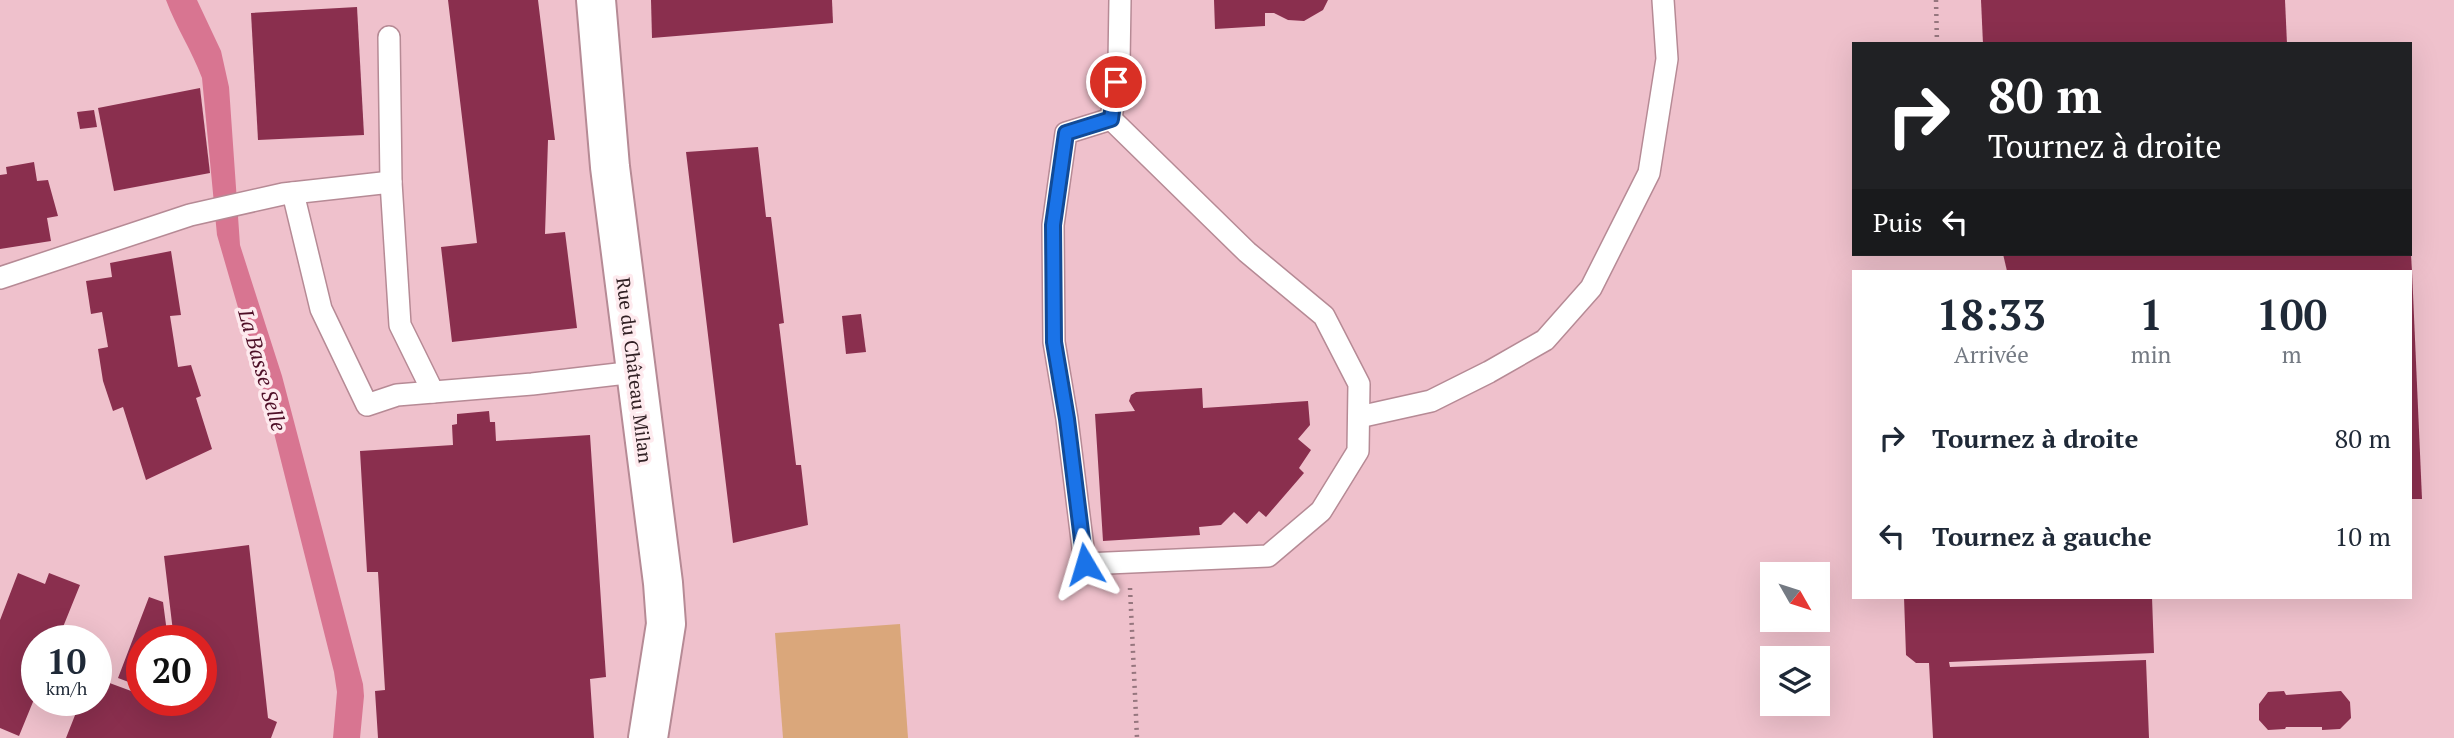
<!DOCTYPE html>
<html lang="fr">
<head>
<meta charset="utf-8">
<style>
	:root { --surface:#fff; --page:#f6f6f7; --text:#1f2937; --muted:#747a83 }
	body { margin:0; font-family:"PT Serif",serif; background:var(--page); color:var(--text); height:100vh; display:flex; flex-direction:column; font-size:26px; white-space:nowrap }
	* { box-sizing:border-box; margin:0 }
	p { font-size:23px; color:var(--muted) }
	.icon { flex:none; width:38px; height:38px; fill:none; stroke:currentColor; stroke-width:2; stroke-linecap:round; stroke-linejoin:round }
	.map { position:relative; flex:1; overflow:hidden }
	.sheet { position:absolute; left:1852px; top:270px; width:560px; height:329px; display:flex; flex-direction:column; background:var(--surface); border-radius:0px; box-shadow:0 7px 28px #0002 }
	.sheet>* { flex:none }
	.hud { position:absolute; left:1852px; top:42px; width:560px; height:214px; border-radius:0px; box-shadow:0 7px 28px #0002; background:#202124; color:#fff; overflow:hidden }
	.needle { width:46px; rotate:129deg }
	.tools { position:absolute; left:1760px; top:562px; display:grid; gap:14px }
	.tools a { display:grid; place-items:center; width:70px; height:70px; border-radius:0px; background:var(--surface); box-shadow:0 7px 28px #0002; font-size:35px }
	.speed { position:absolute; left:21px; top:625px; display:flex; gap:14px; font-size:35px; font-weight:700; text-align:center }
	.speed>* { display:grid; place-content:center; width:91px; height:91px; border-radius:50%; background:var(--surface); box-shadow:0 7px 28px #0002; line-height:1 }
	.speed small { font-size:18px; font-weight:400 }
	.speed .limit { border:10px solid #d22; background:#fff; color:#111 }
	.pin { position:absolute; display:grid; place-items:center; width:60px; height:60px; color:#fff; margin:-30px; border:4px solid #fff; border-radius:50%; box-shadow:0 2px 7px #0007 }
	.me { position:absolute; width:77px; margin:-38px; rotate:353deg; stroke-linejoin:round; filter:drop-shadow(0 0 5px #0008) }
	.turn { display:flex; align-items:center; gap:24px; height:147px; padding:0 21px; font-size:32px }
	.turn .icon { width:91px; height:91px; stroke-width:2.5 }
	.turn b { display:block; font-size:49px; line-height:60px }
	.then { display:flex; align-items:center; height:66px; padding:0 21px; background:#0003; gap:14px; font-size:26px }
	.eta { display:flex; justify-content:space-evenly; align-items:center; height:119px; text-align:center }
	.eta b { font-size:42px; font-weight:600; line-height:49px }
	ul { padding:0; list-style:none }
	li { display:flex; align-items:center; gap:21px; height:98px; padding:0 21px }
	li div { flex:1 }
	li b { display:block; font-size:26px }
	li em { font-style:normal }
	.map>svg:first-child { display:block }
</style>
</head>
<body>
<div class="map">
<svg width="2454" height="738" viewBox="0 0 2454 738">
	<rect width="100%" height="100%" fill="#efc1cc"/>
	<!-- green -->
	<polygon fill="#daa77b" points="900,624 908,738 783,738 775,633"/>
	<!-- water -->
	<path fill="#d87591" d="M166,0H197L221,51L229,87L240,245L282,376L363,684L364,696L360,738H333L337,692L334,672L272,425L217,235L202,78C192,51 176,27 166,0Z"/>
	<!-- building -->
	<g fill="#8a2f4e">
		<polygon points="448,0 538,0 555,140 548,140 545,234 565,232 577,328 452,342 441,247 477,243"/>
		<polygon points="651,0 832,0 833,23 652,38"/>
		<polygon points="1214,0 1328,0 1323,10 1304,21 1288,20 1274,13 1265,13 1265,26 1215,29"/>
		<polygon points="1981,0 2285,0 2287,44 1983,44"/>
		<polygon points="357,7 364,135 258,140 251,13"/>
		<polygon points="200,88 210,173 114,191 98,108"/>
		<polygon points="94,110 97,127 80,129 77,112"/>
		<polygon points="758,147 766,217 771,217 784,323 779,324 796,465 801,465 808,525 733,543 686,152"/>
		<polygon points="34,162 37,181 48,180 58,216 47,218 51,241 0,249 0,175 7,174 6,167"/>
		<polygon points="171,251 181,315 170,316 178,367 191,365 201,396 196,398 212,449 146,480 123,407 113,411 103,381 98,349 108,347 102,312 91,314 86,281 112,277 110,263"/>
		<polygon points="2003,254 2411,254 2412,271 2007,271"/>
		<polygon points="2412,271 2422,499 2410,499 2410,272"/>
		<polygon points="861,314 866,352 846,354 842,316"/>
		<polygon points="1202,388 1203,408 1308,401 1310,425 1298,439 1311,450 1299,468 1304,473 1266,517 1259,511 1247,524 1234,512 1221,525 1199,527 1200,535 1103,541 1095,414 1135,411 1129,401 1131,395 1136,392"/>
		<polygon points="489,411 490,422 495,422 496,441 590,435 606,677 590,679 594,738 378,738 375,691 385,690 378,572 367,572 360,451 453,445 452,425 457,424 457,414"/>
		<polygon points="249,545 268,718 277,722 271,738 66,738 81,700 96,700 96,678 142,695 142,700 157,700 168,704 169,700 201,700 201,640 174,640 164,556"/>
		<polygon points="18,573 45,584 49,573 80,585 63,627 72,631 68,640 37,640 37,692 19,736 0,728 0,620"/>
		<polygon points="149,597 163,602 168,640 142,640 142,687 118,678"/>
		<polygon points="1904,597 2152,597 2154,653 1949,662 1950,667 2146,660 2149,738 1933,738 1929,663 1916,663 1906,655"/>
		<polygon points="2284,691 2286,695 2341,691 2350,702 2351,718 2340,729 2322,730 2322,727 2286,727 2285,729 2268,730 2259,720 2259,704 2268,692"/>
	</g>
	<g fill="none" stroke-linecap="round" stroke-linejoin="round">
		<!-- service casing -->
		<g stroke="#b68a95" stroke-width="24">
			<g id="service">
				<polyline points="389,37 391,182"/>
				<polygon points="1111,119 1247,252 1324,316 1359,384 1358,451 1321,511 1268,556 1085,564 1067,419 1054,342 1053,225 1066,133"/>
				<polyline points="1111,119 1119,63 1120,0"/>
				<polyline points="293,193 321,309 367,405 397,395 532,384 635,372"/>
				<polyline points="0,278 190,215 283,194 391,182 400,325 433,392"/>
				<polyline points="1359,417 1431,401 1489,372 1545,340 1591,288 1649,173 1667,59 1663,0"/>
			</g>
		</g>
		<!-- tertiary casing -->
		<g stroke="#b68a95" stroke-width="42">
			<polyline id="tertiary" points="596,0 610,167 663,583 666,624 648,738"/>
		</g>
		<!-- path -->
		<g stroke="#96767e" stroke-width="4.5" stroke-dasharray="2 5" stroke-linecap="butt">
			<polyline points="1936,0 1937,44"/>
			<polyline points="1130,588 1137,738"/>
		</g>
		<!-- service -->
		<use href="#service" stroke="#fff" stroke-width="21"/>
		<!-- tertiary -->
		<use href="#tertiary" stroke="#fff" stroke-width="38"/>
	</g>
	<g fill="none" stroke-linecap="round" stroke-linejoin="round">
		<!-- route casing -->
		<g stroke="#114b97" stroke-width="18">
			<polyline id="route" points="1085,564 1067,419 1054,342 1053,225 1066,133 1111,119 1116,82"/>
		</g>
		<!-- route -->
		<use href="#route" stroke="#1a73e8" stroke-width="12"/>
	</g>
	<g text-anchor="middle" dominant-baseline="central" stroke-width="7" stroke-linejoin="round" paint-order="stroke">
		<!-- street labels -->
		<g font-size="19" fill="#312024" stroke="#feeaee">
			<text transform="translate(635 370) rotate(83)">Rue du Château Milan</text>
		</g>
		<!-- water labels -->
		<g font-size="21" font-style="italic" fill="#4e0f27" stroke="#feeaee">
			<text transform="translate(263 370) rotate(74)">La Basse Selle</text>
		</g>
	</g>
</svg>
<div class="tools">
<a><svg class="needle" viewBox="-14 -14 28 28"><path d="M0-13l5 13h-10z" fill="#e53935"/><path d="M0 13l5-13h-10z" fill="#747a83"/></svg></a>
<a><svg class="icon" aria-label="layers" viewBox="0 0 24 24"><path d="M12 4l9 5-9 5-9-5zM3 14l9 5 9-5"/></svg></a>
</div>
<div class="speed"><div>10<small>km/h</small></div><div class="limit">20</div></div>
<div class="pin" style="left:1116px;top:82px;background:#d93025"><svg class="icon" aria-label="arrive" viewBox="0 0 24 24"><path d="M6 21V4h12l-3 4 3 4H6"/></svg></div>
<svg class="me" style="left:1085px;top:564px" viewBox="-20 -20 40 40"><path d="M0-17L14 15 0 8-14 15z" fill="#1a73e8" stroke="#fff" stroke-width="4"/></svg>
<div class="hud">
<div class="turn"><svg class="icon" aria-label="right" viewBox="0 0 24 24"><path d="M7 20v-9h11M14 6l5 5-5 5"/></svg><div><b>80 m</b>Tournez à droite</div></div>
<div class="then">Puis<svg class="icon" aria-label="left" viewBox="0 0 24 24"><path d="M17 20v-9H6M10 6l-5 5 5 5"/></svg></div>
</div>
<section class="sheet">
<div class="eta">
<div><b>18:33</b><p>Arrivée</p></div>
<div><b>1</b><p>min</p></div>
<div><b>100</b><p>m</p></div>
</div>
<ul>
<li><svg class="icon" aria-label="right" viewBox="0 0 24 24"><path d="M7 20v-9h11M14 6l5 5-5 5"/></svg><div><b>Tournez à droite</b></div><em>80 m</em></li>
<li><svg class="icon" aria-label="left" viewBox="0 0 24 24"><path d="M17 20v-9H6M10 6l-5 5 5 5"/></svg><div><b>Tournez à gauche</b></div><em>10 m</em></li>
</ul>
</section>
</div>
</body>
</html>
